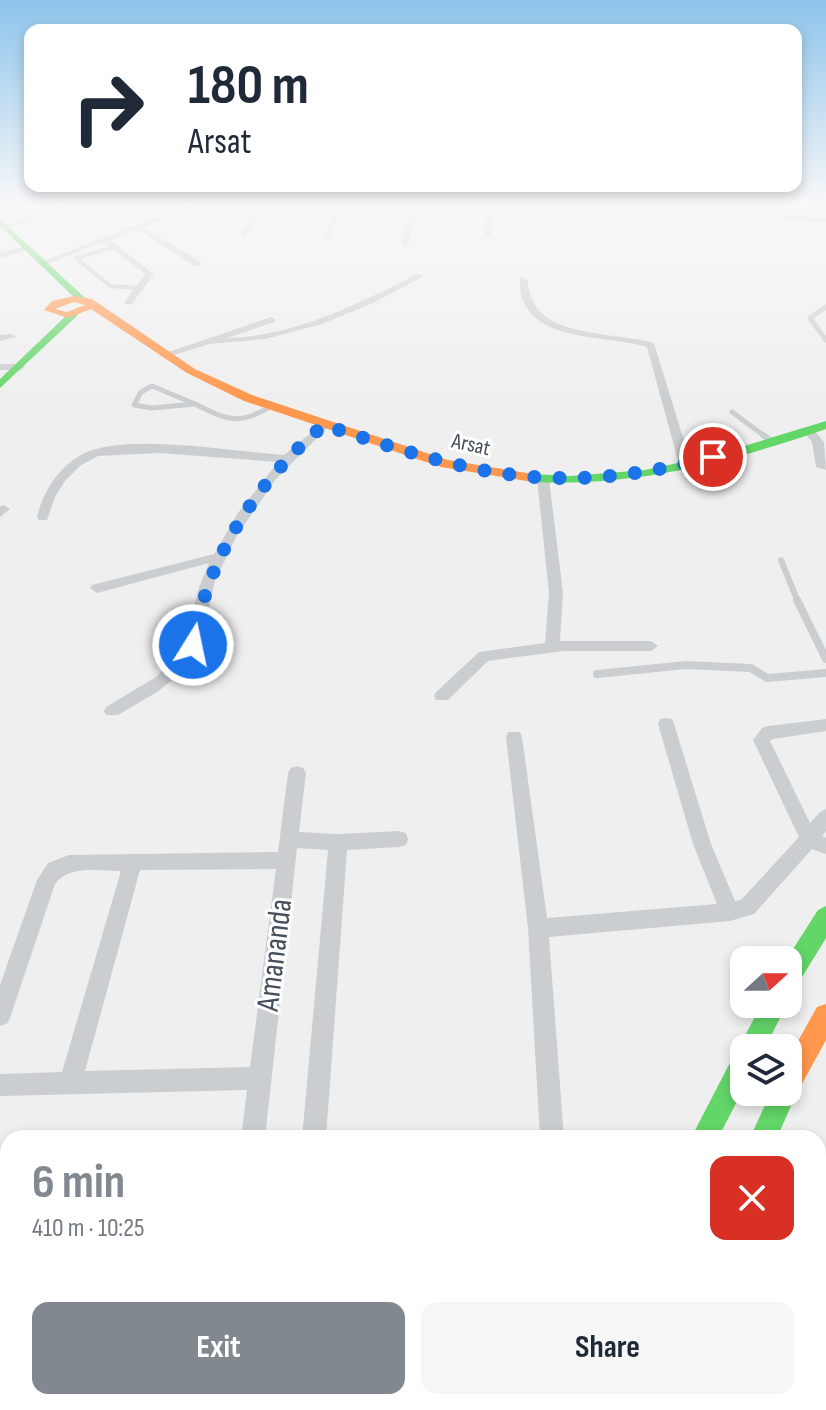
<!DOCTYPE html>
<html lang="en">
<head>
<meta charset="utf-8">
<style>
	:root { --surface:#fff; --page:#f6f6f7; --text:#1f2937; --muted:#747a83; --accent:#828890 }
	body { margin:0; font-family:"Sofia Sans Condensed",sans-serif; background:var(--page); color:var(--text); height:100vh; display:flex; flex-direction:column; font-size:30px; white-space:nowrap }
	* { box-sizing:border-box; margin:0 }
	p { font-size:26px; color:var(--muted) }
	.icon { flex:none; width:44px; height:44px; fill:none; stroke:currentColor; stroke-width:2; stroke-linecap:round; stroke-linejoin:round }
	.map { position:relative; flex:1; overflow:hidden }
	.panel { position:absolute; left:0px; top:1130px; width:826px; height:280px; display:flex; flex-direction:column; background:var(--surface); border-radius:24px 24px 0 0; box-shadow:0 4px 12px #0003 }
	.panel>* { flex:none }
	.banner { position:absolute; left:24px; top:24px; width:778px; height:168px; border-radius:16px; box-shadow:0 4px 12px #0003; background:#fff; color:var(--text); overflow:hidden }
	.needle { width:52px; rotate:69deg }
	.controls { position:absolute; left:730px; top:946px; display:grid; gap:16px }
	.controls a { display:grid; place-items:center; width:72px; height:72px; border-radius:16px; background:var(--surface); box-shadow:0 4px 12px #0003; font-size:40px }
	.pin { position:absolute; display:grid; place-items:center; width:68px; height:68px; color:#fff; margin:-34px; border:4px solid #fff; border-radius:50%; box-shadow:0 2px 8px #0007 }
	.me { position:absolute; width:88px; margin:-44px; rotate:10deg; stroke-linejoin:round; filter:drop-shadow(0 0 6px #0008) }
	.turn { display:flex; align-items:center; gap:28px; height:168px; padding:0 32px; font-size:36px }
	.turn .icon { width:104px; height:104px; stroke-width:2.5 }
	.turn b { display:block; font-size:56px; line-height:68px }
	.round { display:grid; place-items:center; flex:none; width:84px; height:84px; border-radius:16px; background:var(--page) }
	.summary { display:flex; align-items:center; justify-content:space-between; height:136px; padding:0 32px }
	h1 { font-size:48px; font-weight:700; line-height:60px; color:var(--accent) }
	.cta { display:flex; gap:16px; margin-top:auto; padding:16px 32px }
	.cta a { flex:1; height:92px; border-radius:16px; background:var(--accent); color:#fff; font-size:32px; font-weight:700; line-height:92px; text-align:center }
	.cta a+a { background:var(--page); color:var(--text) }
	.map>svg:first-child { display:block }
</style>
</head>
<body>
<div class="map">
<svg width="826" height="1410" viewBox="0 0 826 1410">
	<rect width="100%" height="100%" fill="#f0efef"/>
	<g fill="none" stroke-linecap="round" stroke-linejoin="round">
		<!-- lane-far3 -->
		<polyline stroke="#cbced0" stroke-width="4" points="114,247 76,258 110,286 140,288"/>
		<!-- lane-far2 -->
		<g stroke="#cbced0" stroke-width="5">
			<polyline points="826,307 810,318 826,340"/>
			<polygon points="152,386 195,404 152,408 134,405 141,392"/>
			<path d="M195,404C227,420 240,426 271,406"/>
			<polyline points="732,412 766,437"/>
		</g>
		<!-- lane-far1 -->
		<g stroke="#cbced0" stroke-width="6">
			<polyline points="763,435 772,441"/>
			<polyline points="781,560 798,602"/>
		</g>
		<!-- lane -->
		<g stroke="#cbced0" stroke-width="8">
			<polyline points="797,600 826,659"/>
			<polyline points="597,674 686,665 751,668 767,678 826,673"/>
		</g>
		<!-- street -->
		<g fill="#cbced0" fill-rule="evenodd">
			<polygon points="70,202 79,202 9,228 2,226"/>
			<polygon points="196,202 249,202 199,205 143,227 201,262 201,266 195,266 137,229 110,240 154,274 131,305 124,303 145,274 103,242 48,264 41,262"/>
			<polygon points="260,202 266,202 245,237 239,237"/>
			<polygon points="338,202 344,202 329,238 322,240"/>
			<polygon points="413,202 419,202 409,243 405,245 401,243"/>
			<polygon points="488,202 494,202 492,234 488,236 484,234"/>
			<polygon points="717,212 826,218 826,222 714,216"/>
			<polygon points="30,245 33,249 0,258 0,253"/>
			<path d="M417,274L424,276L373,303L322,324L265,339L209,344L165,358L160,355L271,317L276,320L274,322L227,338C295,336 358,304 417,274Z"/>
			<path d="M520,277L527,279C529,287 530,296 534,303C551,337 620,333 654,343L691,464L689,466L679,464L647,347C603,333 516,345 520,277Z"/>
			<polygon points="0,335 11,334 16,337 0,341"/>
			<polygon points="0,364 20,364 25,367 20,370 0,370"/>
			<path d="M324,422L328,423V427L276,479L236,537L215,581L201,640L191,661L176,677L157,692L118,715H106L104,711L106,707L156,677L180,653L187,640L198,590L209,563L97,593L90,588L92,585L214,554L238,513L278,462L159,453L98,456L81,465L65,481L55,497L47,520H39L37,517C43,492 59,466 83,454C125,432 234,452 284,455Z"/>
			<polygon points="805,429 813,429 824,442 826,470 816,467 812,442 803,431"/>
			<polygon points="543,475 549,479 563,593 560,641 651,641 658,646 651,651 564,651 488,661 448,700 436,700 434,696 436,692 479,652 545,643 549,593 537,479"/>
			<polygon points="4,505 10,509 0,517 0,506"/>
			<polygon points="666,718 672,719 674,724 711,844 735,901 741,900 799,837 753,740 762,728 768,726 826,719 826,731 773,739 770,741 810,823 820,812 826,809 826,831 822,836 826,838 826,854 812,849 754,914 730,921 549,937 564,1138 540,1138 528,928 506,737 508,732 520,732 522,737 547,918 717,904 693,844 658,724 660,719"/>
			<path d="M297,766L303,768L306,773L299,832L338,834L399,831L406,833L408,839L406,845L399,847L347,850L326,1138H302L328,850L297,848L265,1138H241L247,1090L0,1096V1074L62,1072L121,871C99,871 69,865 55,884L11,1015L8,1023L0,1026V985L37,880L48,863L69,855L278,852L288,773L291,768ZM276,869L250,1067L85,1071L140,870Z"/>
			<rect x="0" y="1238" width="8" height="26"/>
			<polygon points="826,1268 826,1294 818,1295 818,1269"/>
			<polygon points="218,1402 277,1402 274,1410 215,1410"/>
		</g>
		<!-- fast -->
		<g fill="#63d668" fill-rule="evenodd">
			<polygon points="0,219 84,297 84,301 78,301 0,226"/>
			<polygon points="69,313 78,315 0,388 0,379"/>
			<path d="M826,421V429C730,462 635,487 533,482L526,478L533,474L570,476L645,470L715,455Z"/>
			<polygon points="826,906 826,938 796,987 788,991 786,960 818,910"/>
			<polygon points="762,1004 787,1004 765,1048 744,1048 744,1088 718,1138 691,1138 735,1053 741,1051 743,1039"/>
			<polygon points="788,1081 793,1083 797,1092 777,1138 750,1138 771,1092 788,1092"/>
		</g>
		<!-- slow -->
		<g fill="#ff974d" fill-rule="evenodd">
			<path d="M74,296L92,299L195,369L252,395L448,460L533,474L540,478L533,482L441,467L244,401L187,373L91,309L68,318L44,310L52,301ZM74,302L85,305L67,312L55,309Z"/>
			<polygon points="826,1004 826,1040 797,1093 788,1097 779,1093 788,1092 788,1059 817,1007"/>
			<polygon points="549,1402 582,1402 579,1410 546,1410"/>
			<polygon points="629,1402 661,1402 658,1410 626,1410"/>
		</g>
	</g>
	<!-- sky -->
	<linearGradient id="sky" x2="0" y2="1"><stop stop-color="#8dc4eb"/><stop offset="0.51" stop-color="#f8f8f8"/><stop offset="1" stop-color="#f8f8f8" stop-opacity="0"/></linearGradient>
	<rect width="826" height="399" fill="url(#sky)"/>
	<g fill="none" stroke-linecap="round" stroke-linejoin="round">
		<!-- route -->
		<path stroke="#1a73e8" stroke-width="14" stroke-dasharray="0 25.2" d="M193,645C207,558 256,482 324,425C475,475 554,498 713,457"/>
	</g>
	<g text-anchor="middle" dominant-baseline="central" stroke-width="6" stroke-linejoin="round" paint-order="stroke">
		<!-- far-street labels -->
		<g font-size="22" fill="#46505d" stroke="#fff">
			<text transform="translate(471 445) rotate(12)">Arsat</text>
		</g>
		<!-- near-street labels -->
		<g font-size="32" fill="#46505d" stroke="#fff">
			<text transform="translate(275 955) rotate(-83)">Amananda</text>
		</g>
	</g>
</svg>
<div class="controls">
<a><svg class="needle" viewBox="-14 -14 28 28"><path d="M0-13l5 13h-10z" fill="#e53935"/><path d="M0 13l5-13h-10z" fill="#747a83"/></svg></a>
<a><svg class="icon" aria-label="layers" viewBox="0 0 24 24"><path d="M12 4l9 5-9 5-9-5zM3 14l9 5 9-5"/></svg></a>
</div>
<div class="pin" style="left:713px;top:457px;background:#d93025"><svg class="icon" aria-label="arrive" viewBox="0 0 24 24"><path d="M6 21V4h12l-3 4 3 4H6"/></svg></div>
<svg class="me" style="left:193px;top:645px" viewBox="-20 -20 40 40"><circle r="17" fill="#1a73e8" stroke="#fff" stroke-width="3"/><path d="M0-11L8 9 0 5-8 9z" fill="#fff"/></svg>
<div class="banner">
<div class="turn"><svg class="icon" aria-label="right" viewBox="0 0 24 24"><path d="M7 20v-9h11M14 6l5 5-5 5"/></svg><div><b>180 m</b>Arsat</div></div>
</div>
<section class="panel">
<div class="summary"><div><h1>6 min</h1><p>410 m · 10:25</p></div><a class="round" style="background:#d93025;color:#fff"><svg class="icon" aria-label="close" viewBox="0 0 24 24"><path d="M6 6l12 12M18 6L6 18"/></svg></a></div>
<div class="cta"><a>Exit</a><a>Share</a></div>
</section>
</div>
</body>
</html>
